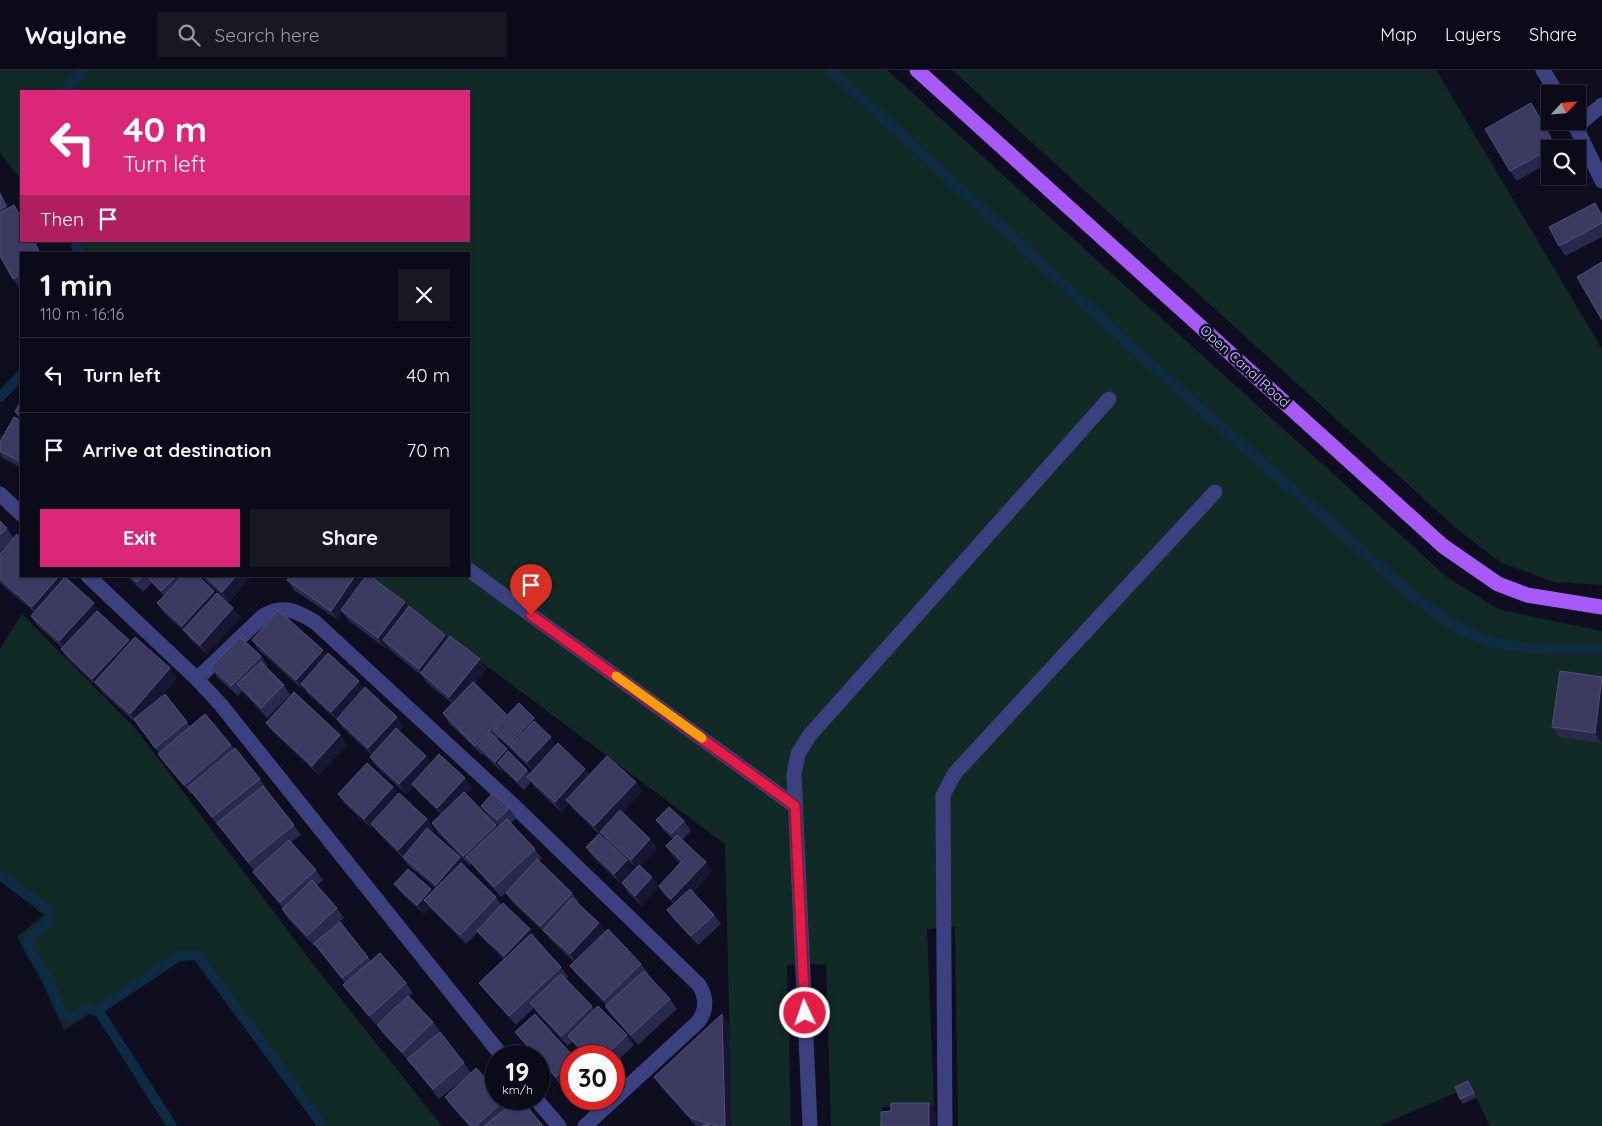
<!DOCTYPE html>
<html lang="en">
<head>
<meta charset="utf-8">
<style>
	:root { --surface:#0a0a18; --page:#181825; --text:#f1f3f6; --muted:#999aa2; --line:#2a2b37; --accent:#db2777 }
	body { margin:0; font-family:Quicksand,sans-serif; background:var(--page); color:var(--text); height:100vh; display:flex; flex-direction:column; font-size:19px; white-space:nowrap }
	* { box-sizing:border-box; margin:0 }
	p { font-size:16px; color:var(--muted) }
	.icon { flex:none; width:28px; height:28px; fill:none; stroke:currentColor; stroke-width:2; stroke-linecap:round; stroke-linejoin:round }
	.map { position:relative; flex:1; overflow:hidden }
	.details { position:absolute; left:20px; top:182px; width:450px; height:325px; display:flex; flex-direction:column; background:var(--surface); border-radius:0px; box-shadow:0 1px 4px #0004,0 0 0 1px var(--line) }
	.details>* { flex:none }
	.guide { position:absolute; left:20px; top:20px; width:450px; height:152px; border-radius:0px; box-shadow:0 1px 4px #0004,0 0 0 1px var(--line); background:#db2777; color:#fff; overflow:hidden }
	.needle { width:32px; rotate:64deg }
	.tools { position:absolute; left:1541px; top:15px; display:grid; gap:10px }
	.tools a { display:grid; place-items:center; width:45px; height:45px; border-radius:0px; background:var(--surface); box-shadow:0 1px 4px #0004,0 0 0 1px var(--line); font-size:25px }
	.speed { position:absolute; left:485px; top:975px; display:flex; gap:10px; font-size:25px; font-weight:700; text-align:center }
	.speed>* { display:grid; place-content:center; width:65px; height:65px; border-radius:50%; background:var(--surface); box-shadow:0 1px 4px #0004,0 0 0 1px var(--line); line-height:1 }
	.speed small { font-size:12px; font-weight:400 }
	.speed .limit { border:8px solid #d22; background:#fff; color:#111 }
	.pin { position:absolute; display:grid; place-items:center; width:42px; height:42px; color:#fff; margin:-51px -21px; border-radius:50% 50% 50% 0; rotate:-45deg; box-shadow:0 0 5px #0007 }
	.pin .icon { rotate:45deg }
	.me { position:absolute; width:55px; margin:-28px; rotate:357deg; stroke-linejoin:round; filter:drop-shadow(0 0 4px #0008) }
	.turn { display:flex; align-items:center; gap:18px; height:105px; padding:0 20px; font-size:22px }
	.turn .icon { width:65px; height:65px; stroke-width:2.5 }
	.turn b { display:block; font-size:35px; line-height:42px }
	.then { display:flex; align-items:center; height:48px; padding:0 20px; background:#0003; gap:10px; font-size:19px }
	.round { display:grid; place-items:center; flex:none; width:52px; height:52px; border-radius:0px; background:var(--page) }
	.overview { display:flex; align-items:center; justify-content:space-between; height:85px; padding:0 20px }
	h1 { font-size:30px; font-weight:800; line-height:38px }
	.button { display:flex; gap:10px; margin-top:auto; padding:10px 20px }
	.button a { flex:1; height:58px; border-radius:0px; background:var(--accent); color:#fff; font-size:20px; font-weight:800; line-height:58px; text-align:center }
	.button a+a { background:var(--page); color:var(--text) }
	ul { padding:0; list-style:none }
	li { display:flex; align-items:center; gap:15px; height:75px; padding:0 20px; border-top:1px solid var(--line) }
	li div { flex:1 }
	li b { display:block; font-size:19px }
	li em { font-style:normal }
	header { display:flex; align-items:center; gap:30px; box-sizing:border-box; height:70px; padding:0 25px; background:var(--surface); border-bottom:1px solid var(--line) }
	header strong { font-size:24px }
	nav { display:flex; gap:28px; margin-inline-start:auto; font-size:18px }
	.search { width:350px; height:45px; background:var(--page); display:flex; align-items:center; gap:12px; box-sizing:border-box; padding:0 18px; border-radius:0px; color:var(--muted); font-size:19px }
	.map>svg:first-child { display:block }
</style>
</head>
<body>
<header>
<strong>Waylane</strong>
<div class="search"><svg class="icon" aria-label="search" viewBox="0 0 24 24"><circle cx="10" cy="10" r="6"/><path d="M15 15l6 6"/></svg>Search here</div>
<nav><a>Map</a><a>Layers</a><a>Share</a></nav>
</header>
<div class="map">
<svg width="1602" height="1056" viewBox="0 0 1602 1056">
	<rect width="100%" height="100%" fill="#0e0e20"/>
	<!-- green -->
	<g fill="#112a26">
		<polygon points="0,0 887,0 1448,508 1500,540 1602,561 1602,1056 1490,1056 1471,1016 1379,1056 958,1056 955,857 927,859 934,1036 882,1037 882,1056 831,1056 826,894 787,895 791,1056 732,1056 725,774 366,506 469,506 469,184 81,184 71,171 469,171 469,21 21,21 21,110 0,83"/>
		<polygon points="952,0 1436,0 1602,279 1602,515 1554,512 1500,492 1457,459"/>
		<polygon points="22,544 135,658 313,894 442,1056 323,1056 197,885 179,886 100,938 64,960 42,912 17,867 44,845 0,811 0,579"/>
	</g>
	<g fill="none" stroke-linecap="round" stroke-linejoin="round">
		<!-- stream -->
		<g stroke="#0e2b44" stroke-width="10">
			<path d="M831,0L1149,293L1404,518C1427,536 1452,559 1480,568C1519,582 1562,579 1602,579"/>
			<polyline points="64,21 84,0"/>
			<polyline points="75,171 78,184"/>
			<polyline points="0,327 21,305"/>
			<polyline points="0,805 50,841 51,850 28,870 29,879 48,908 62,944 71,947 89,938 100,943 172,1056"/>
			<polyline points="96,941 179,886 197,885 323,1056"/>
		</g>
		<!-- minor -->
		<g stroke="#3a417e" stroke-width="15">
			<polyline points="1543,0 1557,24"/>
			<polyline points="1573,51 1602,111"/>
			<polyline points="1576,57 1602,35"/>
			<polyline points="0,424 21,444"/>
			<polyline points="469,500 795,736"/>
			<polyline points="88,506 197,609 221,635 502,986"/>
			<path d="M197,609L263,546C283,534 297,541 315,552L512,734L699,915C707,928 707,940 698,952L585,1056"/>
			<polyline points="536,1029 559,1056"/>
			<polyline points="810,1056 794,704 798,684 809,666 1109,329"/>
			<polyline points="945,1056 943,725 955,703 1215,422"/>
		</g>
		<!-- major -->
		<polyline stroke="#a75af9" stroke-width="15" points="917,0 1443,476 1498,514 1527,525 1602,537"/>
	</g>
	<!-- wall -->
	<g fill="#29284d" fill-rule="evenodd">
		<polygon points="1531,33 1538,42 1558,79 1550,79 1550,92 1517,111 1510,101"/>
		<polygon points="0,121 9,138 21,171 35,171 42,184 21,184 21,218 20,218 13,209 0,186"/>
		<polygon points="1595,133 1602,143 1602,167 1565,186 1559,176"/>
		<polygon points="21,331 21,398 3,388 0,384 0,363 3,367 21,351 15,342"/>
		<polygon points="0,451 7,458 14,468 0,482"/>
		<polygon points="0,484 65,508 130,573 170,598 177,608 156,632 187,652 190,656 231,675 260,709 266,718 266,719 301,765 291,772 316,800 323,810 317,815 337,838 344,848 336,855 368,887 371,891 406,913 413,923 409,926 433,952 440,961 435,966 464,993 471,1003 439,1029 409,991 384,965 377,955 395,938 376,955 350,924 343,915 345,913 315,875 314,876 288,849 282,839 283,838 260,811 253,802 254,801 220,756 219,757 192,723 191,724 165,694 158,684 159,683 136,653 102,622 99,618 68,589 61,579 62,578 37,555 31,546 34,542 0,513"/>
		<polygon points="127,506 198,506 216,524 233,538 240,548 207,584 190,569 186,563 164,543 157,533 164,526 152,513 143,522"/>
		<polygon points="202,506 251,506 229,532 204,509"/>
		<path d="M287,510H363L409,537L445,565L448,569L480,589L486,599L475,613L507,645L534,648L540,657L556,675L585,699L590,705L636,712L642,721L622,743L650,769L657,778L641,796L659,816L680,793L673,786L666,776L673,769L663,760L656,750L684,751L691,761L682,770L712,801L693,822L714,845L721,854L698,875L674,850L667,840L674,834L665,826L659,817L642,836L629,823L622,813L636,798L607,771L602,764L601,766L573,739L569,733L561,742L534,716L531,712L524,720L503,700L502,702L483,684L482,685L449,653L443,643L452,633L427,613L422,606L390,580L387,576L385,578L348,550L343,543L338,550L294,520ZM499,668L533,701L530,704L527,700L497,670Z"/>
		<polygon points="252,570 323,580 326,585 397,647 403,656 399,661 426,686 431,693 472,718 466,724 498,757 499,756 488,745 481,736 509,738 516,748 511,753 535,779 542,789 539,791 572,823 579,832 578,833 599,853 605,861 641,894 648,903 647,904 670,929 677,939 638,975 612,946 605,936 606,935 577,905 570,896 574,892 550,869 547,865 512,832 506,823 501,827 471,794 470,796 438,763 432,753 441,744 419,723 414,716 406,724 376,696 370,687 372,685 343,658 338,651 307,623 304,618 302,619 258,579"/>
		<polygon points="261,586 267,595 266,597 284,615 290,625 267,648 242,621 238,626 217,607 211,597"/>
		<polygon points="1602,607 1602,673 1559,667 1552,657"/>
		<polygon points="266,653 340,665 347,675 319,705 273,662"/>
		<polygon points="393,717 398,724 427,749 434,759 431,762 467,796 465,798 496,827 502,835 537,868 536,870 561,897 568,907 566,909 595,940 627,965 634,975 614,994 614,986 585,986 572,972 568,976 537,943 534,938 516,955 486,922 479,913 504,889 484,870 478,862 466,874 430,838 424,844 401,823 394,814 433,821 436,818 409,796 404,789 378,763 373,756 371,758 344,733 338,724"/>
		<polygon points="586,777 627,790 634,800 621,814 593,787"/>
		<polygon points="729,954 732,1056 696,1056 661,1017 654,1007"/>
		<polygon points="515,962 571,986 571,1008 562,1016 539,990 539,986 536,986 522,971"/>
		<polygon points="1472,1015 1477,1027 1463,1034 1460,1029"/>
		<polygon points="445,1027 504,1029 509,1036 543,1056 469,1056 452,1037"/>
	</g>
	<!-- shaded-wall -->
	<g fill="#171633">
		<polygon points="1531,33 1538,42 1558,79 1555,76"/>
		<polygon points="0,121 13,146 6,136 0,124"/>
		<polygon points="34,171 35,171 42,184 40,184"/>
		<polygon points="0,363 7,373 0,381"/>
		<polygon points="59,506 64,506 69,513 39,547 32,537"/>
		<polygon points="236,506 251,506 229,532 222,522"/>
		<polygon points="355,506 361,506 365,512 341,540 343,543 338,550 331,541"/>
		<polygon points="214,521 220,530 186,562 182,556"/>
		<polygon points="405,532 412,542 383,570 387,576 385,578 378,568"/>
		<polygon points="94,533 100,543 66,581 59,571"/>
		<polygon points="233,538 240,548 207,584 200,575"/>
		<polygon points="445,565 452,575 424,606 419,599"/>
		<polygon points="129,570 135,580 95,612 99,618 92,609"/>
		<polygon points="323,580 329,590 301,614 304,618 302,619 296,610"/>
		<polygon points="480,589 486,599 456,636 449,627"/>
		<polygon points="170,598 177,608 137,653 130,644"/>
		<polygon points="1602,607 1602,673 1595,663"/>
		<polygon points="359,611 365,621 337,649 338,651 331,642"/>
		<polygon points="397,647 403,656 375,688 368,678"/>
		<polygon points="534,648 540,657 510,676 516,684 509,675"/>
		<polygon points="340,665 347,675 319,705 312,696"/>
		<polygon points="551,667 557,677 534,702 527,692"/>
		<polygon points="507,679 514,688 498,693 503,700 502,702 495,692"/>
		<polygon points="426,686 432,696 412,714 414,716 406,724 399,714"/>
		<polygon points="585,699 592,708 566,730 569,733 561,742 555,732"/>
		<polygon points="465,708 472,718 444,747 437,738"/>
		<polygon points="636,712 642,721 603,764 600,762 602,764 601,766 594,756"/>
		<polygon points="393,717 400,727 371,754 373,756 371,758 364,749"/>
		<polygon points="427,749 434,759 405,789 398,780"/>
		<polygon points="650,769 657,778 637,800 631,790"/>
		<polygon points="460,787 467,796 443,824 436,815"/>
		<polygon points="627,790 634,800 621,814 614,804"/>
		<polygon points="706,792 712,801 678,838 671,829"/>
		<polygon points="652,807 659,817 642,836 635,826"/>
		<polygon points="431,819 438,829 424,830 430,838 424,844 417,835"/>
		<polygon points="599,853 606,862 576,894 570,884"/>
		<polygon points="530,859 537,868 511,896 504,886"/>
		<polygon points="722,944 729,954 732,1056 725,1056"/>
		<polygon points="1468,1011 1472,1015 1477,1027 1474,1023"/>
		<polygon points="929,1033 936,1043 936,1056 929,1056"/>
	</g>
	<!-- building -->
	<g fill="#3b3a60" stroke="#525179">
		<polygon points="1531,33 1555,76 1510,101 1485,59"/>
		<polygon points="0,124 6,136 0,139"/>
		<polygon points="1595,133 1602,147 1602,153 1559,176 1549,157"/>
		<polygon points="14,135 21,148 21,171 34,171 40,184 21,184 21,204 13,209 0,186 0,143"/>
		<polygon points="1602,192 1602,250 1577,207"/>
		<polygon points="21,331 21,346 15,342"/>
		<polygon points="14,347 21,351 21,392 0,381 0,372"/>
		<polygon points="0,451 7,458 0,465"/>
		<polygon points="17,464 21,468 21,506 59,506 32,537 0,509 0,484"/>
		<polygon points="130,506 143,506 137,512"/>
		<polygon points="149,506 176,506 161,521 148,507"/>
		<polygon points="183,506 198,506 214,521 182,556 157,533"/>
		<polygon points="205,506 236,506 222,522"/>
		<polygon points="290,506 355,506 331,541 287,510"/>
		<polygon points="366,506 370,506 405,532 378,568 341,540"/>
		<polygon points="65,507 94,533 59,571 31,546"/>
		<polygon points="217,523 233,538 200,575 183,560"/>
		<polygon points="409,536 445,565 419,599 383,570"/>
		<polygon points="278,540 323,580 296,610 252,570"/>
		<polygon points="97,541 129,570 92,609 61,579"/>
		<polygon points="450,566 480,589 449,627 421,603"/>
		<polygon points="135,567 170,598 130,644 95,612"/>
		<polygon points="240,567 261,586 231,616 211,597"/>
		<polygon points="328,583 359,611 331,642 301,614"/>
		<polygon points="261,592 284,615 261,638 237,614"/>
		<polygon points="1560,601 1602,607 1595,663 1552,657"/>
		<polygon points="473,612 506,644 475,676 443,643"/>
		<polygon points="365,617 397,647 368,678 337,649"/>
		<polygon points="294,622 340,665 312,696 266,653"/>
		<polygon points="165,624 187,652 155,678 134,649"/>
		<polygon points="519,633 534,648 509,675 493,660"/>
		<polygon points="205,644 231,675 184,715 158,684"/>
		<polygon points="534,651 551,667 527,692 510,676"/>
		<polygon points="396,658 426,686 399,714 370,687"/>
		<polygon points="490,663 507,679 495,692 478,676"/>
		<polygon points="558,673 585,699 555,732 527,707"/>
		<polygon points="235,678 260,709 212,747 188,717"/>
		<polygon points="508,681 527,700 517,711 498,693"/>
		<polygon points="439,684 465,708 437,738 412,714"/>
		<polygon points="607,686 636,712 594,756 566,730"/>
		<polygon points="367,693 393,717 364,749 338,724"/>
		<polygon points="263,716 294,755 248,792 217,753"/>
		<polygon points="464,722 496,755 463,786 432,753"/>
		<polygon points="399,723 427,749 398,780 371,754"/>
		<polygon points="493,723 509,738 497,750 481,736"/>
		<polygon points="669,737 684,751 671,764 656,750"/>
		<polygon points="620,740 650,769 631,790 600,762"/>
		<polygon points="507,749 535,779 494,817 466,787"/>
		<polygon points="427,758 460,787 436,815 403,787"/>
		<polygon points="599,764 627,790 614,804 586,777"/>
		<polygon points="677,765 706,792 671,829 659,816 682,791 666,776"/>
		<polygon points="289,770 316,800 280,832 253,802"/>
		<polygon points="537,789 572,823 540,856 506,823"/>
		<polygon points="461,793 496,827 460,865 424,830"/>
		<polygon points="639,795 652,807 635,826 622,813"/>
		<polygon points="408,799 431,819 417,835 394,814"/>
		<polygon points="312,810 337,838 307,866 282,839"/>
		<polygon points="690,819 714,845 691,866 667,840"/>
		<polygon points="572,828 599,853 570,884 543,860"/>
		<polygon points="503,833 530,859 504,886 477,861"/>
		<polygon points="340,852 368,887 342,908 314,873"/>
		<polygon points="608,859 641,894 604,930 570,896"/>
		<polygon points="531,864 561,897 509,946 479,913"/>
		<polygon points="380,883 406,913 369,946 343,915"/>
		<polygon points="644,901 670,929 631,965 605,936"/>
		<polygon points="561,904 592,936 561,966 530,933"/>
		<polygon points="408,926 433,952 402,982 377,955"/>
		<polygon points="598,936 627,965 605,986 588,986 568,966"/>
		<polygon points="535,944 573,986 571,986 571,993 556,1007 539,988 539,986 537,986 515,962"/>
		<polygon points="722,944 725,1056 717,1056 691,1048 654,1007"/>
		<polygon points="440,962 464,993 433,1019 407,989"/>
		<polygon points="476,998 496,1020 496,1029 504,1029 505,1030 476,1056 471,1056 445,1027"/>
		<polygon points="1468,1011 1474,1023 1460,1029 1455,1017"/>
		<polygon points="518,1029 521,1029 543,1056 484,1056"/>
		<polygon points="891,1033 929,1033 929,1056 881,1056 881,1042 891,1041"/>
		<polygon points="708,1053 709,1056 702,1056"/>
	</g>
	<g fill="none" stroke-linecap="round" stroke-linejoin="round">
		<!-- route casing -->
		<g stroke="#92132f" stroke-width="12">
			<polyline id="route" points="531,545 795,736 805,943"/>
		</g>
		<!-- route -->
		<use href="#route" stroke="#e11d48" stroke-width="9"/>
		<!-- slow -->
		<polyline stroke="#f59e0b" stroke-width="9" points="616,606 702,668"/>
	</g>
	<g text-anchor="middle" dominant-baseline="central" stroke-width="5" stroke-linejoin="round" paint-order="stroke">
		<!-- street labels -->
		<g font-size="14" fill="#cfd0fd" stroke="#0e0e20">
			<text transform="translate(1245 296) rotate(42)">Open Canal Road</text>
		</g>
	</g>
</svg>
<div class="tools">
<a><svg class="needle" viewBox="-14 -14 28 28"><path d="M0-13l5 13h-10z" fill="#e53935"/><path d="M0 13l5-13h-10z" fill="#999aa2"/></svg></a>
<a><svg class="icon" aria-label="search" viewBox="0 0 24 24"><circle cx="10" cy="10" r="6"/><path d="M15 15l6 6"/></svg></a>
</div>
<div class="speed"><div>19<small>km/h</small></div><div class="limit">30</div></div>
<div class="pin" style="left:531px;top:545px;background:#d93025"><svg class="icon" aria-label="arrive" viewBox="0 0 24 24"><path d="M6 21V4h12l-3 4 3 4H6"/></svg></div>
<svg class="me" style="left:805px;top:943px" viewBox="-20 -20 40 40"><circle r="17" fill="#e11d48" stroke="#fff" stroke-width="3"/><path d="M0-11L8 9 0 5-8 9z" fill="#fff"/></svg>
<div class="guide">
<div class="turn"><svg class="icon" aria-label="left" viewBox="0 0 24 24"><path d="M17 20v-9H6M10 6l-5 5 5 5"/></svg><div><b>40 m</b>Turn left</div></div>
<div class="then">Then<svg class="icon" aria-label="arrive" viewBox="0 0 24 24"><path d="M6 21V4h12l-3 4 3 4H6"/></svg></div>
</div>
<section class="details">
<div class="overview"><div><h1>1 min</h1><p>110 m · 16:16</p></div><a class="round"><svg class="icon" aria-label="close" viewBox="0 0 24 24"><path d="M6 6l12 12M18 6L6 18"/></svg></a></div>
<ul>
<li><svg class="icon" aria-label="left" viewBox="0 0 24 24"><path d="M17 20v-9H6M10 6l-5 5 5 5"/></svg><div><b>Turn left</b></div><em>40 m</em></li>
<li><svg class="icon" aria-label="arrive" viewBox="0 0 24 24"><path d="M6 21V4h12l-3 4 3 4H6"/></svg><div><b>Arrive at destination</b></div><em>70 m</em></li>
</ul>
<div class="button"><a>Exit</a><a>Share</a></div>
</section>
</div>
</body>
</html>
